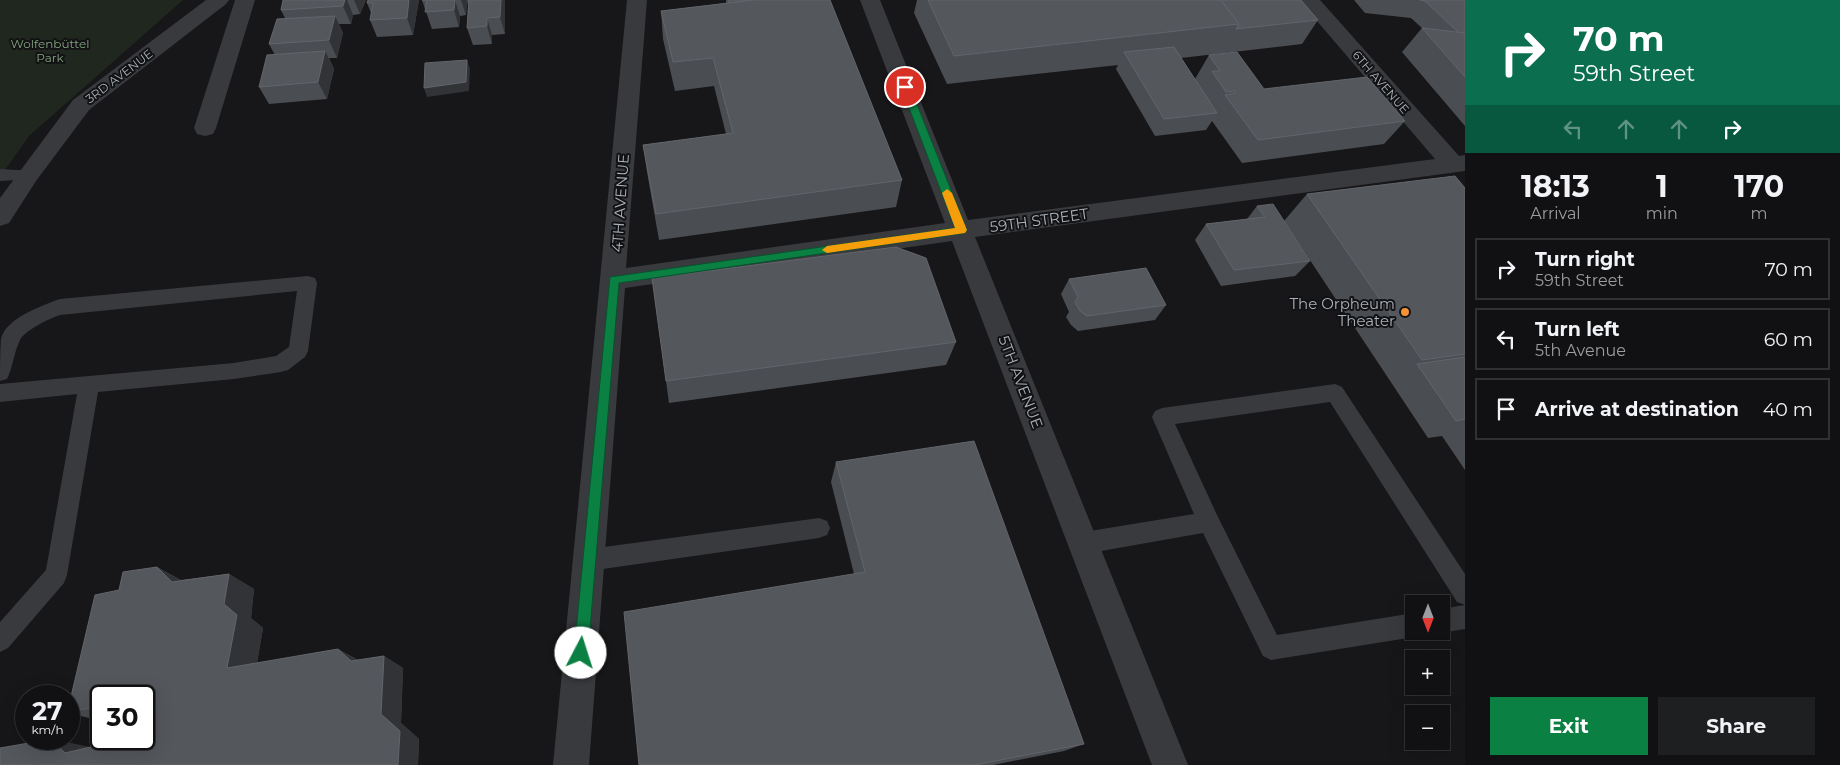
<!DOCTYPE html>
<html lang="en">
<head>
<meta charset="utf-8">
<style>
	:root { --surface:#111113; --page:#1e1f21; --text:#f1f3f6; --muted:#9c9da0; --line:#303133; --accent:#0b8043 }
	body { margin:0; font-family:Montserrat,sans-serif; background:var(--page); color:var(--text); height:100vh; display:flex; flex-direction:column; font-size:19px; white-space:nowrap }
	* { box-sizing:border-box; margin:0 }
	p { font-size:16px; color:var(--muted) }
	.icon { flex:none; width:28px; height:28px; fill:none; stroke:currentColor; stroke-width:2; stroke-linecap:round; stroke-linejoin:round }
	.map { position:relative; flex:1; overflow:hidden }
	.panel { display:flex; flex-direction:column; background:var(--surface); width:375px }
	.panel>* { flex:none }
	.hud { background:#0b6e4f; color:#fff; overflow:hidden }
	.needle { width:32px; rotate:180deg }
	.fabs { position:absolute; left:1405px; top:595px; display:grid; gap:10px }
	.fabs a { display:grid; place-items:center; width:45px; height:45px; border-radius:0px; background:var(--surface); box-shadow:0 5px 20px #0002,0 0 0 1px var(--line); font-size:25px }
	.speed { position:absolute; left:15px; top:685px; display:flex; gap:10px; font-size:25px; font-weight:700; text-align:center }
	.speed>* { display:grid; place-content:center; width:65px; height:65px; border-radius:50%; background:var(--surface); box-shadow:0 5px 20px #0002,0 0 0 1px var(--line); line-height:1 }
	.speed small { font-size:12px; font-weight:400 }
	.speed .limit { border:2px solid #111; border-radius:8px; background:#fff; color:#111 }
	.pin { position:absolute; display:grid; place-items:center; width:42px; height:42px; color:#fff; margin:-21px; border:2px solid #fff; border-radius:50%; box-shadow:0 1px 5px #0007 }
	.me { position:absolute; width:55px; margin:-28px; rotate:5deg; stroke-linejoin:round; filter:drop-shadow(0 0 4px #0008) }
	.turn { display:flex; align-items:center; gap:18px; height:105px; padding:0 25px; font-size:22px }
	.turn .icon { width:65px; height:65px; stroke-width:2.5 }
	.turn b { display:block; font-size:35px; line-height:42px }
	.lanes { display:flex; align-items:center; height:48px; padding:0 25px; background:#0003; justify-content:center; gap:25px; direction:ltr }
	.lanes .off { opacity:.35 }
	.eta { display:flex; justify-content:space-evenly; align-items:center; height:85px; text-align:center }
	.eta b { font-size:30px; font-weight:700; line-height:35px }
	.action { display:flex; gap:10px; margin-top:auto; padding:10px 25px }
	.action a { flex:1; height:58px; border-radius:0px; background:var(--accent); color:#fff; font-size:20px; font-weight:700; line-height:58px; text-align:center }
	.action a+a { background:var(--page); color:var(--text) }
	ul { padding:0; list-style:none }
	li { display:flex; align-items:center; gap:15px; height:62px; margin:0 10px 8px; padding:0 15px; border:2px solid var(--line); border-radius:0px }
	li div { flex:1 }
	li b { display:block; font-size:19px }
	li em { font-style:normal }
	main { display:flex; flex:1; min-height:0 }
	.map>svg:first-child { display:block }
</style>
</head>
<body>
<main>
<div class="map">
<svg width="1465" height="765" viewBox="0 0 1465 765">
	<rect width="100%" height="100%" fill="#171719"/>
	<!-- green -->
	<polygon fill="#1f271f" points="0,0 183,0 29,136 0,177"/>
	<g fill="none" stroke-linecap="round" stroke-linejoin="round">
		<!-- lane -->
		<g fill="#383a3e" fill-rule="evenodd">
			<polygon points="0,169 34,171 36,175 34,179 0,181"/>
			<path d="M308,276L315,278L317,283L308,351L305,357L288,370L281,372L234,379L98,392L67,575L64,583L8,648L0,652V622L46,570L77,394L0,402V384L234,363L276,356L289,347L297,291L60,315C50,318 24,331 20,340C14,352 13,367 7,379L0,381C0,368 0,352 1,339C6,318 41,306 60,299Z"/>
			<polygon points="1335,384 1342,387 1465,574 1465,629 1441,633 1437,631 1441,631 1441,609 1465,605 1457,602 1330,402 1175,424 1217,515 1277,635 1414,613 1414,631 1423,631 1422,633 1414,637 1271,660 1263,656 1203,533 1084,554 1076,551 1073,543 1076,535 1084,532 1194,514 1152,417 1155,411 1162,408"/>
			<polygon points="819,518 827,521 830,528 827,535 819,538 589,571 581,568 578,560 581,552 589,549"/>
		</g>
		<!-- street -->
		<g fill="#383a3e" fill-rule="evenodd">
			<polygon points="206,0 229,0 226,4 89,110 36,181 9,223 0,226 0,198 73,100"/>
			<polygon points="235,0 255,0 216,128 213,134 205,136 197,134 194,128"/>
			<polygon points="627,0 647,0 626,268 945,223 860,0 880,0 968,220 1435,159 1299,0 1320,0 1459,156 1465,155 1465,171 975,237 1188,765 1152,765 952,241 625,288 589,765 553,765"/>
		</g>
	</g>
	<!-- wall -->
	<g fill="#4a4d51">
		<polygon points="283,0 366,0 360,14 353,15 351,24 339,24 343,33 337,58 329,58 334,69 327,99 269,104 259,87 275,55 269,44 285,18 281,10"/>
		<polygon points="368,0 419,0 413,35 377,37 370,20 371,13 367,3"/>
		<polygon points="422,0 505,0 505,34 492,35 492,44 473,45 467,28 468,5 467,1 466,15 460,16 459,27 432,29"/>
		<polygon points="726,0 830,0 902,180 896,207 659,240 647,172 643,145 726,134 714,86 675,91 663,39 661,11 726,3"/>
		<polygon points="917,0 1301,0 1318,20 1302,44 1181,58 1195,79 1209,55 1264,89 1405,121 1384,144 1242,163 1212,121 1206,130 1155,136 1116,69 1118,65 947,84 914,13"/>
		<polygon points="1354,0 1465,0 1465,126 1402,52 1422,28 1411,18 1365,13"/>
		<polygon points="1465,188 1465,470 1442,436 1428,438 1284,221 1307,194"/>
		<polygon points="1257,206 1310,261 1295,276 1221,286 1195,240 1206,224 1247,219"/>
		<polygon points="652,278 956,342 946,365 669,403"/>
		<polygon points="1069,279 1166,305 1155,320 1078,331 1071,325 1066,317 1069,312 1061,294"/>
		<polygon points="836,462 1084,744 1064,751 993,765 639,765 854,574 831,482"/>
		<polygon points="157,567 181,580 229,574 254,589 251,618 263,628 257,663 338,649 358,660 384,656 403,668 401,723 419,739 418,765 0,765 90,747 144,739 144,696 101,696 101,721 69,713 69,705 119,590"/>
	</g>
	<!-- shaded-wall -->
	<g fill="#313336">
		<polygon points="345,0 347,0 353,15 351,24 343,6"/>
		<polygon points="354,0 366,0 360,14"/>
		<polygon points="409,0 419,0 413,35 407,18"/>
		<polygon points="455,0 460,16 459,27 454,10"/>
		<polygon points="461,0 467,0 466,15"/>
		<polygon points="501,0 505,0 505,34 500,17"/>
		<polygon points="335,16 343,33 337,58 329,40"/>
		<polygon points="487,18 492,35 492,44 487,26"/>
		<polygon points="325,51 334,69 327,99 318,82"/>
		<polygon points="467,60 470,69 469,91 427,97 424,88"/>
		<polygon points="157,567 186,583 172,582"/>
		<polygon points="229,574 254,589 251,618 263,628 254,679 227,668 224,604"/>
		<polygon points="338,649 359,661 351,661"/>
		<polygon points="384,656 403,668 401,723 419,739 418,765 398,765 381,714"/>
		<polygon points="52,739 90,747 65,753"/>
	</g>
	<!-- building -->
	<g fill="#54575c" stroke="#62656b">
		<polygon points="283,0 345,0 343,6 281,10"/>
		<polygon points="368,0 409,0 407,18 370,20 373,3 367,3"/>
		<polygon points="422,0 455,0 454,10 425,12 427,0"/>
		<polygon points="469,0 501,0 500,17 487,18 487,26 467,28"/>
		<polygon points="728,0 754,0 729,3"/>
		<polygon points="754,0 830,0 902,180 656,214 643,145 733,133 713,58 673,62 661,11"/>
		<polygon points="928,0 1221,0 1239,24 954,56"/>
		<polygon points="1221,0 1301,0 1318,20 1236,29 1239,24"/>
		<polygon points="1420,0 1465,0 1465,33 1459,33 1425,1"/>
		<polygon points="335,16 329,40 269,44 277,19"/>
		<polygon points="1422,28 1465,33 1465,77"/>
		<polygon points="1174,47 1217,113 1164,119 1124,52"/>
		<polygon points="325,51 318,82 259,87 267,55"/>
		<polygon points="1237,52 1264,89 1367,77 1405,121 1258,140 1225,95 1236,93 1234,91 1226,92 1212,71 1220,71 1209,55"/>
		<polygon points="467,60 466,82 424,88 425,63"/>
		<polygon points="1455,176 1465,188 1465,354 1422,360 1307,194"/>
		<polygon points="1273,204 1310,261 1234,270 1206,224 1265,217 1257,206"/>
		<polygon points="896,247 926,258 956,342 666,381 652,278"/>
		<polygon points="1146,268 1166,305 1087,316 1080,311 1075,302 1078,297 1069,279"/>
		<polygon points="1465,357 1465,419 1456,421 1417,364"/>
		<polygon points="974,441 1084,744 974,765 639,765 624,612 865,572 836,462"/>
		<polygon points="157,567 172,582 229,574 224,604 237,615 227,668 338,649 351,661 384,656 381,714 400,731 398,765 0,765 0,748 52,739 65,753 99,745 106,739 144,739 144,696 101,696 101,706 69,712 69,705 95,595 119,590 123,572"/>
	</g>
	<!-- route -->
	<polygon fill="#0b8043" stroke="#07532c" points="905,84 910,87 967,230 965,233 619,283 588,653 586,658 581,660 576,658 574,653 610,277 955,228 901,87"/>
	<!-- slow -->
	<polygon fill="#f59e0b" points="947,189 952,193 967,230 965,233 827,253 822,250 827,246 955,228 942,193"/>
	<!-- markers -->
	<circle fill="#f59233" stroke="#121214" stroke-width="2" cx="1405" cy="312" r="5"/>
	<g text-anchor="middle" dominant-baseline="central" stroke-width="4" stroke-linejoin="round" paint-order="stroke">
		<!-- far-park labels -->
		<g font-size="12" fill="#84a47f" stroke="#121214">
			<text x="50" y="43">Wolfenbüttel<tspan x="50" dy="14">Park</tspan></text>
		</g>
		<!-- far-street labels -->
		<g font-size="12" fill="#a9b1b9" stroke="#121214">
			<text transform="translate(119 76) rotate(-37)">3RD AVENUE</text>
			<text transform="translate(1381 82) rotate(49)">6TH AVENUE</text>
		</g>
		<!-- street labels -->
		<g font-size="15" fill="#a9b1b9" stroke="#121214">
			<text transform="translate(620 203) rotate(-86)">4TH AVENUE</text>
			<text transform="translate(1039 220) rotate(-8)">59TH STREET</text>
			<text transform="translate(1021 382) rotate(69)">5TH AVENUE</text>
		</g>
		<!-- poi labels -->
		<g font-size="15" fill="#a9b1b9" stroke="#121214" text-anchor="end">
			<text x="1395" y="303">The Orpheum<tspan x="1395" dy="17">Theater</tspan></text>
		</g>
	</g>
</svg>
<div class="fabs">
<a><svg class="needle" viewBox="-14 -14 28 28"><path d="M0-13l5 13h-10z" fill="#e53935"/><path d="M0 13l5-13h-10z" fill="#9c9da0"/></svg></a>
<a>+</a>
<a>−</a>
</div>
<div class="speed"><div>27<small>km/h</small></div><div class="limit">30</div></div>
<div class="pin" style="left:905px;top:87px;background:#d93025"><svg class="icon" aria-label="arrive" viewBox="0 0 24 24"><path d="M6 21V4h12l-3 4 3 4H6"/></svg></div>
<svg class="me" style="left:581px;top:653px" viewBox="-20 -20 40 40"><circle r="19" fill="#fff"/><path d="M0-13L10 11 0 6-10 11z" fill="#0b8043"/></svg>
</div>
<section class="panel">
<div class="hud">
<div class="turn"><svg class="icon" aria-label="right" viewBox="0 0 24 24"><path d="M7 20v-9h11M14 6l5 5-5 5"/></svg><div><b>70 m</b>59th Street</div></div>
<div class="lanes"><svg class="icon off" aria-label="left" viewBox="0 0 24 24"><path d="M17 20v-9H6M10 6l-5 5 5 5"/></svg><svg class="icon off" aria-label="ahead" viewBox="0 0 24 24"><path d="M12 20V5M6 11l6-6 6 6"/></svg><svg class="icon off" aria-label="ahead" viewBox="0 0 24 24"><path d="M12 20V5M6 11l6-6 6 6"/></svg><svg class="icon" aria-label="right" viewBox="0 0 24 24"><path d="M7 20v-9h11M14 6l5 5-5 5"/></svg></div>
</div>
<div class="eta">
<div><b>18:13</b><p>Arrival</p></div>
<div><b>1</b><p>min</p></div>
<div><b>170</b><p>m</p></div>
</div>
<ul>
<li><svg class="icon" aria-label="right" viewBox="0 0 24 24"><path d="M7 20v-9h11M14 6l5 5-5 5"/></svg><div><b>Turn right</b><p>59th Street</p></div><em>70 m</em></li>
<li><svg class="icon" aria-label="left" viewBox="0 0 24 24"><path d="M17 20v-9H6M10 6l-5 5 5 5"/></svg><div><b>Turn left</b><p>5th Avenue</p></div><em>60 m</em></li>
<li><svg class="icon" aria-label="arrive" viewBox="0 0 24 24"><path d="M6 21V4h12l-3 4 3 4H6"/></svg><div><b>Arrive at destination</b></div><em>40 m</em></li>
</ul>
<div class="action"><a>Exit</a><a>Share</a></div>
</section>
</main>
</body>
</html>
